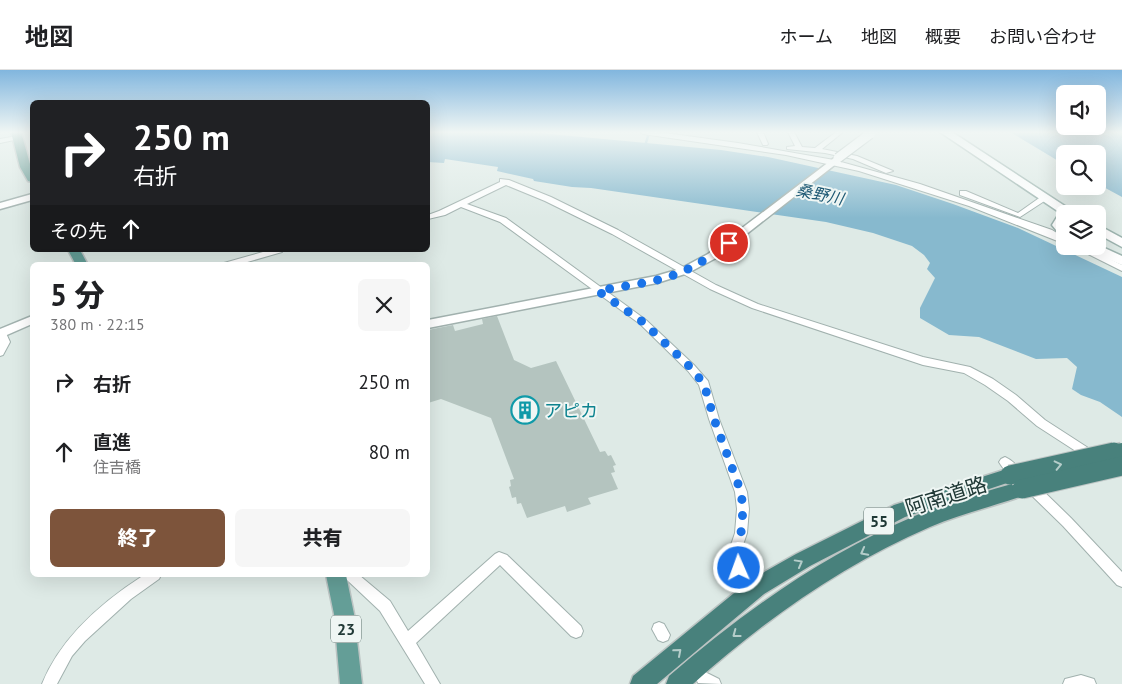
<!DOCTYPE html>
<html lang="ja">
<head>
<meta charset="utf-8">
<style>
	:root { --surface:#fff; --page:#f6f6f6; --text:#202124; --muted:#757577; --line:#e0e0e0; --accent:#7d543b }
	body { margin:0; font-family:"PT Sans","Noto Sans JP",sans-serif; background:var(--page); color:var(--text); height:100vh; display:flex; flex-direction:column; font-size:19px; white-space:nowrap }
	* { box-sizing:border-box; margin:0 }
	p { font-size:16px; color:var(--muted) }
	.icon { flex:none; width:28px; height:28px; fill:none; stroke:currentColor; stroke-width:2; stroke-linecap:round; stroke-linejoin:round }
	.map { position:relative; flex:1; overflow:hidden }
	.panel { position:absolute; left:30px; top:192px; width:400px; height:315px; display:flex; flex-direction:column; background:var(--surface); border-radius:8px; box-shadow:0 5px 20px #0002 }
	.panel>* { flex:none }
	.banner { position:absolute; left:30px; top:30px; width:400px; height:152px; border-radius:8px; box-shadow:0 5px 20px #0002; background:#202124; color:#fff; overflow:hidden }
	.controls { position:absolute; left:1056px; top:15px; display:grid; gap:10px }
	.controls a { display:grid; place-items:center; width:50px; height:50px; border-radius:8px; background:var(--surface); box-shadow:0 5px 20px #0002; font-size:25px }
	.pin { position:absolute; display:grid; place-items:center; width:42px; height:42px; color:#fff; margin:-21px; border:2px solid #fff; border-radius:50%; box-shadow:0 1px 5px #0007 }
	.me { position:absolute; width:55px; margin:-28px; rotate:358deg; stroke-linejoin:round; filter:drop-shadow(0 0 4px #0008) }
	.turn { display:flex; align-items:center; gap:18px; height:105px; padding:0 20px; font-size:22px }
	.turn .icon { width:65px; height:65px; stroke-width:2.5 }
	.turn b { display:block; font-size:35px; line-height:42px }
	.then { display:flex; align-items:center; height:48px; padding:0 20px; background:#0003; gap:10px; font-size:19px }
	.round { display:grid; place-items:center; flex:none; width:52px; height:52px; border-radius:8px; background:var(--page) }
	.headline { display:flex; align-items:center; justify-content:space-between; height:85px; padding:0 20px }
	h1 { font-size:30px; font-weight:800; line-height:38px }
	.primary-button { display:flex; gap:10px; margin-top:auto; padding:10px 20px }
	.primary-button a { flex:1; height:58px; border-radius:8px; background:var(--accent); color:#fff; font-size:20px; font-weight:800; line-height:58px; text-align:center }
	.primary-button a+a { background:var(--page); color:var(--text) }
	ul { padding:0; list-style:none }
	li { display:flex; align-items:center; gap:15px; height:70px; padding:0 20px }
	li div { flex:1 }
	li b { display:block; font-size:19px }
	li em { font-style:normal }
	header { display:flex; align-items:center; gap:30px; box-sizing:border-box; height:70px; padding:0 25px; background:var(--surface); border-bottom:1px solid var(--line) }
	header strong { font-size:24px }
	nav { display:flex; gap:28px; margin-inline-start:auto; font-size:18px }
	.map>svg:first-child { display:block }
</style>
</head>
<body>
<header>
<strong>地図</strong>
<nav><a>ホーム</a><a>地図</a><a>概要</a><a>お問い合わせ</a></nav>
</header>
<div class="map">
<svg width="1122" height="614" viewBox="0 0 1122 614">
	<rect width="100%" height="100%" fill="#deeae6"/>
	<!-- water -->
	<g fill="#87b9ce">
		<polygon points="428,62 529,62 721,80 768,87 896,115 953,134 1018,158 1122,207 1122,347 1100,332 1081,325 1072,319 1077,297 1067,288 1036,289 979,267 949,265 920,248 920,238 935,208 927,199 930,193 924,185 912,176 873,163 826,152 591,118 572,117 534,111 533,109 497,101 498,97 445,89 444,93 428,92"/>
		<polygon points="1010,62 1122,62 1122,127 1098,114 1098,84 1065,84 1065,95"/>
	</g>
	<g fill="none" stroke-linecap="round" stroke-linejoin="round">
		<!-- stream -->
		<polyline stroke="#87b9ce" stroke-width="2.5" points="645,76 649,63"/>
	</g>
	<!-- building -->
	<polygon fill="#b4c4bf" points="497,246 514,290 531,298 556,291 600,382 605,381 608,386 611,385 616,395 613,396 615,402 611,403 618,419 588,428 591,434 567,442 565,436 527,448 521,433 517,434 516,427 512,428 509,417 511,416 510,410 514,409 491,348 441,329 428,333 428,260 453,255 455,261 483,254 482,249"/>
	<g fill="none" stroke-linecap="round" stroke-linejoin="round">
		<!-- minor casing -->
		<g stroke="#a1b1ae" stroke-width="2">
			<g id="minor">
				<polygon points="640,62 658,62 738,73 834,90 920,114 1052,160 1065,168 1065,174 969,136 859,101 786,85 643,64"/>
				<polygon points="757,62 763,62 768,74 767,75 763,75"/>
				<polygon points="788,62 794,62 802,77 815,78 836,62 843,62 822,79 857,86 893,101 886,103 853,89 825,83 787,79 787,77 795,76"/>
				<polygon points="17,66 20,68 19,69 0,73 0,69"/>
				<polygon points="500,109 509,110 551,127 618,160 716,215 758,234 923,287 970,297 993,309 1016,325 1045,350 1096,383 1098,386 1096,389 1092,391 1088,389 1037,356 1008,331 985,315 964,303 923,295 752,238 710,219 612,164 545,131 506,115 467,134 506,148 646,250 694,295 708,311 719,349 747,422 749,439 747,463 742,478 745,498 743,502 739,504 735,502 730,478 735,463 737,439 735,422 709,349 699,315 688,301 640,254 500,152 461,137 445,145 428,149 428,145 439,141 500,112"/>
				<polygon points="960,121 966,121 1018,143 1042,126 1045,126 1049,128 1020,147 960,125"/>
				<polygon points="1072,176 1083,176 1122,195 1122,201"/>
				<polygon points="270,180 283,180 282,182 237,195 223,195 224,193"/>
				<polygon points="0,260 5,261 10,272 3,285 0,286"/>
				<path d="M1005,387C1012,390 1020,398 1024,405L1022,408C1013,412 1004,400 999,392L1001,389Z"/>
				<polygon points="1030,411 1034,412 1071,448 1122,502 1122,517 1117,515 1063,456 1026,420 1024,416 1026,412"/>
				<polygon points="499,482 507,485 581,556 583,561 581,566 576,568 571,566 500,495 416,573 440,614 425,614 380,541 346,509 344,505 359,505 390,531 408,561 495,484"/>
				<path d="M144,505H161L159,509L131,529L85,571L72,586L57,614H42C61,567 102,532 144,505Z"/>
				<polygon points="659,552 664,554 670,565 668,570 663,572 658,570 652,559 654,554"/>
				<polygon points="703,601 719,609 721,614 698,613 696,608 698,603"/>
				<polygon points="1081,605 1094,609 1096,614 1063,614 1065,609"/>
			</g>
		</g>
		<!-- tertiary casing -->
		<g stroke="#a1b1ae" stroke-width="3">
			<g id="tertiary">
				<polygon points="838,85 842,88 841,90 716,188 688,203 657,213 428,258 428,250 656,206 680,199 708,184"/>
				<polygon points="32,124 32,130 0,139 0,133"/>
				<polygon points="32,246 32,254 0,268 0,259"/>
			</g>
		</g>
		<!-- secondary casing -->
		<g stroke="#9eb5b0" stroke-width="3">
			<g id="secondary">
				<polygon points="940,62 952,62 1074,142 1076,144 1065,144 1065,167 1061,166 1052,155 1057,147 1065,146"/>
				<polygon points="1098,155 1122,168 1122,177 1098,164"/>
				<polygon points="1098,175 1122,186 1122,195 1085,179 1083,176"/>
			</g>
		</g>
		<!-- primary casing -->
		<g stroke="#bcc4c3" stroke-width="3">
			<g id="primary">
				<polygon points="11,62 21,62 32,101 32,112 28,111 20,97"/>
				<polygon points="68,180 80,180 88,195 76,195"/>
				<polygon points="326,505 346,505 354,544 362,614 340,614 334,544"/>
			</g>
		</g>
		<!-- trunk casing -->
		<g stroke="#bcc4c3" stroke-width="3">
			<g id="trunk">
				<polygon points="1010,398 1016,400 1018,405 1016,410 905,447 810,496 764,524 657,614 630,614 633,606 750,510 796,484 894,435"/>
				<path d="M1022,411L1028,414L1031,419L1028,424C996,436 962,443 930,457C844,494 763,551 693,614H666L669,606C743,542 826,483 917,445C951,431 987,421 1022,411Z"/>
			</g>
		</g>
		<!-- minor -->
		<use href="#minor" fill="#fff" fill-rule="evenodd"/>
		<!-- tertiary -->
		<use href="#tertiary" fill="#fff" fill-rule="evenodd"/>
		<!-- secondary -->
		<use href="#secondary" fill="#fff" fill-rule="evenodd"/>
		<!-- primary -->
		<use href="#primary" fill="#649e97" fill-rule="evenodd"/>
		<!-- trunk -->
		<use href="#trunk" fill="#48817c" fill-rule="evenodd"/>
		<!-- tertiary-bridge casing -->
		<g stroke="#a1b1ae" stroke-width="11" stroke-linecap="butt">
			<polyline id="tertiary-bridge" points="838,88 870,64"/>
		</g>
		<!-- trunk-bridge-far1 casing -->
		<g stroke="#bcc4c3" stroke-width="17" stroke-linecap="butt">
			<polyline id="trunk-bridge-far1" points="1109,383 1122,380"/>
		</g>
		<!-- trunk-bridge casing -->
		<g stroke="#bcc4c3" stroke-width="21" stroke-linecap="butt">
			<g id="trunk-bridge">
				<polyline points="1010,405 1114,382"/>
				<polyline points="1022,419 1122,396"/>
			</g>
		</g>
		<!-- tertiary-bridge -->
		<use href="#tertiary-bridge" stroke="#fff" stroke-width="9"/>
		<!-- trunk-bridge-far1 -->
		<use href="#trunk-bridge-far1" stroke="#48817c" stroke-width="14"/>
		<!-- trunk-bridge -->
		<use href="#trunk-bridge" stroke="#48817c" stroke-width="19"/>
	</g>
	<!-- one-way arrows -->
	<defs><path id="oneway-chevron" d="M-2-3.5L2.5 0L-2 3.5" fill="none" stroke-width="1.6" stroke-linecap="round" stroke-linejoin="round" transform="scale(1.25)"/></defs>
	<g stroke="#b5cdca">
		<use href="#oneway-chevron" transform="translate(1058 395) rotate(-13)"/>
		<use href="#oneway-chevron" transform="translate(864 482) rotate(152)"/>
		<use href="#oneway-chevron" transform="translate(799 493) rotate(-29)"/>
		<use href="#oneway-chevron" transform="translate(736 564) rotate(143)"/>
		<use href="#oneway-chevron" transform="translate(678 582) rotate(-41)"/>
	</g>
	<!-- sky -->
	<linearGradient id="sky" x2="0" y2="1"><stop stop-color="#81b6de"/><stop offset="0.42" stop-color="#f0f6f4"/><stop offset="1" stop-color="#f0f6f4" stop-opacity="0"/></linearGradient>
	<rect width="1122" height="148" fill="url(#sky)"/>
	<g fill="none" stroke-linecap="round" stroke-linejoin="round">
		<!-- route -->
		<path stroke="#1a73e8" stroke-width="9" stroke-dasharray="0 16.2" d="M729,173C715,183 701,193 686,200C659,213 627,215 598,221L643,252L691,298L704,314L714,349L741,422L743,439L741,463L736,478L739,498"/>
	</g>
	<!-- icons -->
	<defs>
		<g id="building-ring" transform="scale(1.4375)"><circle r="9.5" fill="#eff6f4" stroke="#0f9aa8" stroke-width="1.5"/><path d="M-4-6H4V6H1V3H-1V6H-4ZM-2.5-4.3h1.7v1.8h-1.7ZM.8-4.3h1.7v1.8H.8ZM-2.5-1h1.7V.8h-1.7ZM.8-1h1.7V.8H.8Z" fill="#0f9aa8"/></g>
	</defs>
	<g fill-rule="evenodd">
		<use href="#building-ring" x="525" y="340"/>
	</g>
	<g text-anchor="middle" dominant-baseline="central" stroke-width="4" stroke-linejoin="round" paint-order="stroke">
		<!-- far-water labels -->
		<g font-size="16" font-style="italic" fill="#1d5873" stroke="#eff6f4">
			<text transform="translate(820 124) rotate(12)">桑野川</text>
		</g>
		<!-- shield labels -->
		<g fill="#eff6f4" stroke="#5e726f" stroke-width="1">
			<rect x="864" y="437.5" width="30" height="27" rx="4"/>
			<rect x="331" y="545.5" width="30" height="27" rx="4"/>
		</g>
		<g font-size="16" font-weight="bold" fill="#203936">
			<text x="879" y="451">55</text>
			<text x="346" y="559">23</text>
		</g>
		<!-- culture labels -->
		<g font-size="18" fill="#0d838f" stroke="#eff6f4" text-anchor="start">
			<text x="544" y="340">アピカ</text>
		</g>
		<!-- near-street labels -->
		<g font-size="21" fill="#203936" stroke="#eff6f4">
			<text transform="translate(946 426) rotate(-18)">阿南道路</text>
		</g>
	</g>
</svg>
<div class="controls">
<a><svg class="icon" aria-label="sound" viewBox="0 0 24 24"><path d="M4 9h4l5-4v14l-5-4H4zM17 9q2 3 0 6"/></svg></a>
<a><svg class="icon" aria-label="search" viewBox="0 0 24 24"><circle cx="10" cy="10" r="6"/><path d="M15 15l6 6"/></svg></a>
<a><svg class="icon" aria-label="layers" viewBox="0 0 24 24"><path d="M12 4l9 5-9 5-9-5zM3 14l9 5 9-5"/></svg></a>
</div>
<div class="pin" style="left:729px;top:173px;background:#d93025"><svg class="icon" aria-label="arrive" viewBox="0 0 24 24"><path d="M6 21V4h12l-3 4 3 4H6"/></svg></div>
<svg class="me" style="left:739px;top:498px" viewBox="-20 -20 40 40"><circle r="17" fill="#1a73e8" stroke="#fff" stroke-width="3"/><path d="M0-11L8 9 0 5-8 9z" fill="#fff"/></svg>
<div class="banner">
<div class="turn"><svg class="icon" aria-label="right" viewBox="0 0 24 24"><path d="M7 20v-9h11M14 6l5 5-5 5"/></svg><div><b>250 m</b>右折</div></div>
<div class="then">その先<svg class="icon" aria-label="ahead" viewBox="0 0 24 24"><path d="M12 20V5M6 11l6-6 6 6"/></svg></div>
</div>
<section class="panel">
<div class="headline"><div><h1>5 分</h1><p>380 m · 22:15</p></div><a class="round"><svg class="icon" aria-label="close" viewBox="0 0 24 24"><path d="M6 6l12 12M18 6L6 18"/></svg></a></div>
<ul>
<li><svg class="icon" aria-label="right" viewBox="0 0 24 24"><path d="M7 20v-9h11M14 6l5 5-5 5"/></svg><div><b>右折</b></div><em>250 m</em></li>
<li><svg class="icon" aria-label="ahead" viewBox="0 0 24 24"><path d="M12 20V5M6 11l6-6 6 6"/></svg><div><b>直進</b><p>住吉橋</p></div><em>80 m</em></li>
</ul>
<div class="primary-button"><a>終了</a><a>共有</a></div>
</section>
</div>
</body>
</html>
